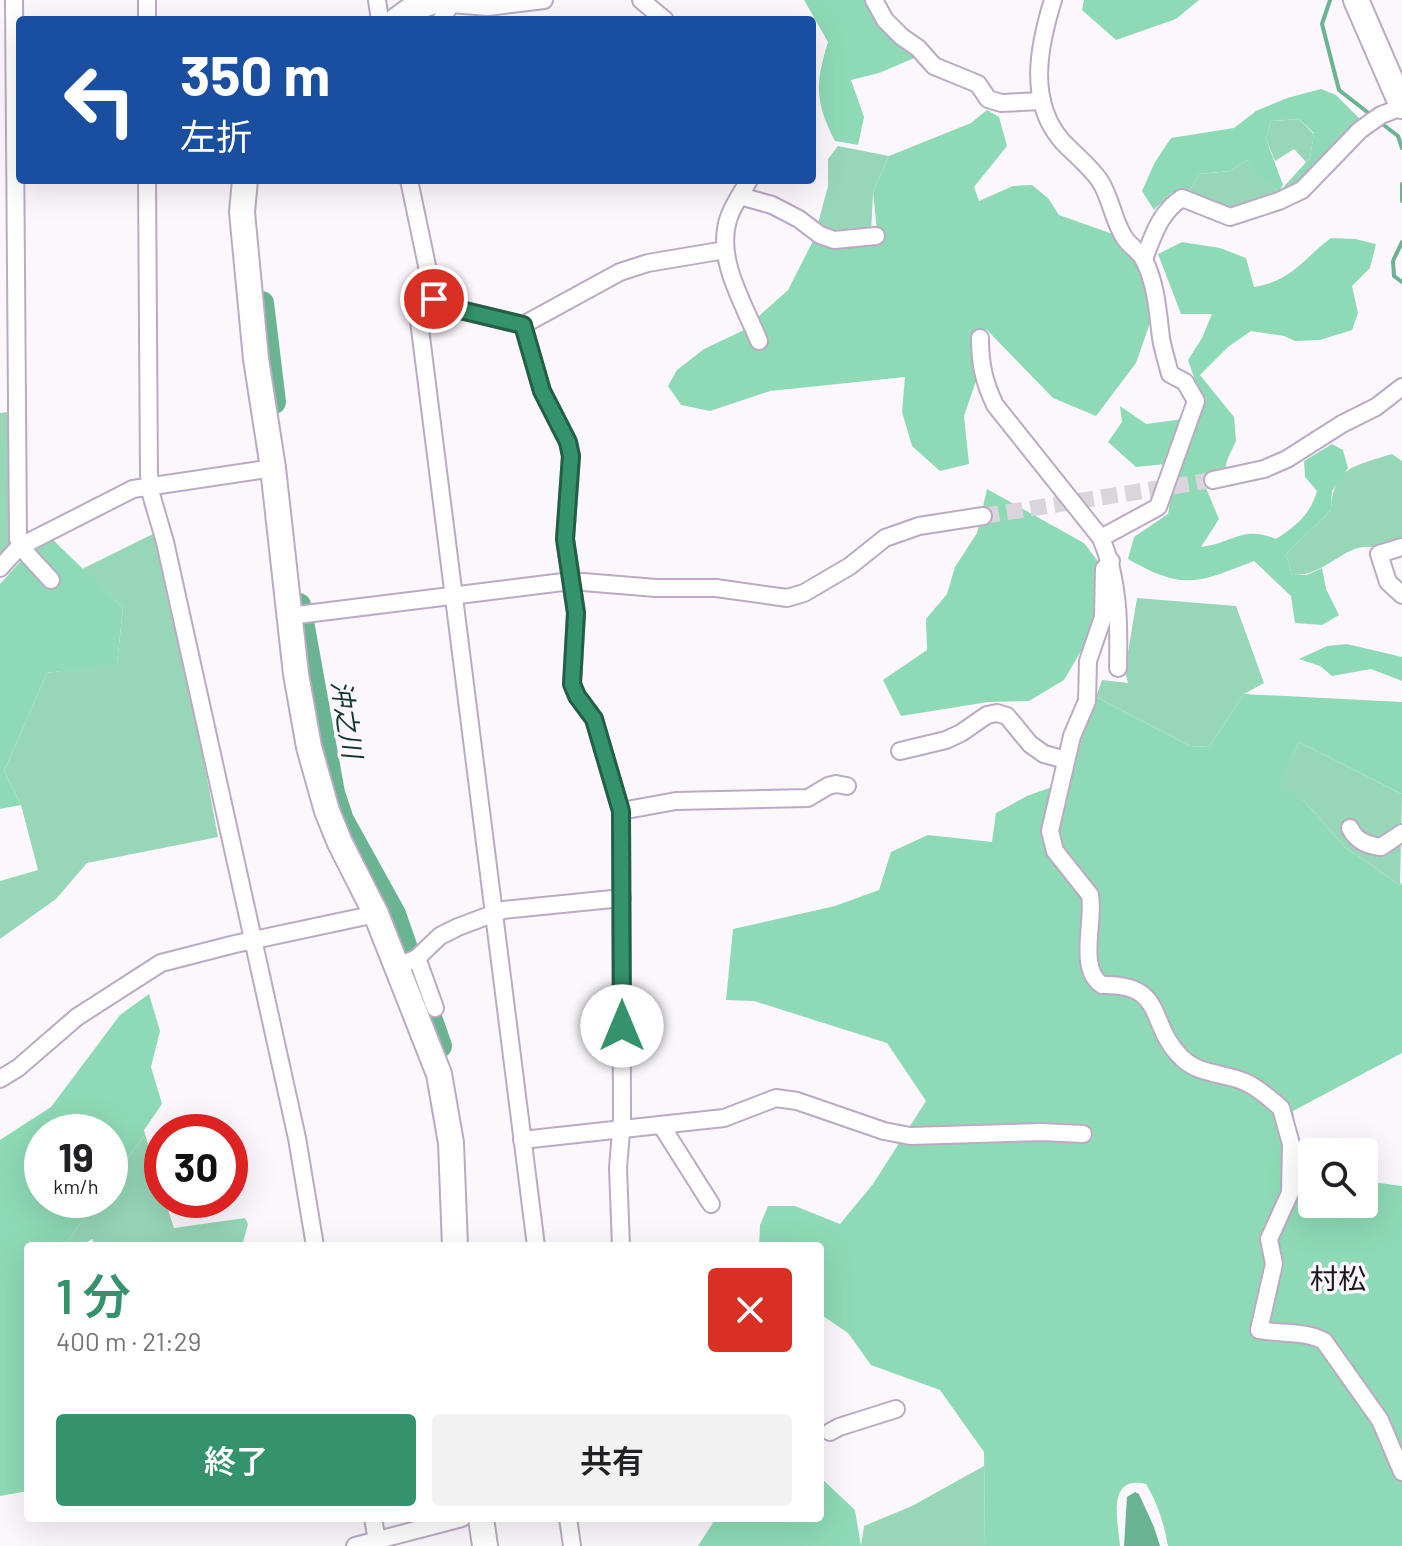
<!DOCTYPE html>
<html lang="ja">
<head>
<meta charset="utf-8">
<style>
	:root { --surface:#fff; --page:#f2f2f2; --text:#202124; --muted:#757577; --accent:#34936c }
	body { margin:0; font-family:Barlow,"Noto Sans JP",sans-serif; background:var(--page); color:var(--text); height:100vh; display:flex; flex-direction:column; font-size:30px; white-space:nowrap }
	* { box-sizing:border-box; margin:0 }
	p { font-size:26px; color:var(--muted) }
	.icon { flex:none; width:44px; height:44px; fill:none; stroke:currentColor; stroke-width:2; stroke-linecap:round; stroke-linejoin:round }
	.map { position:relative; flex:1; overflow:hidden }
	.details { position:absolute; left:24px; top:1242px; width:800px; height:280px; display:flex; flex-direction:column; background:var(--surface); border-radius:8px; box-shadow:0 8px 32px #0002 }
	.details>* { flex:none }
	.guide { position:absolute; left:16px; top:16px; width:800px; height:168px; border-radius:8px; box-shadow:0 8px 32px #0002; background:#1a4fa0; color:#fff; overflow:hidden }
	.buttons { position:absolute; left:1298px; top:1138px; display:grid; gap:16px }
	.buttons a { display:grid; place-items:center; width:80px; height:80px; border-radius:8px; background:var(--surface); box-shadow:0 8px 32px #0002; font-size:40px }
	.speed { position:absolute; left:24px; top:1114px; display:flex; gap:16px; font-size:40px; font-weight:700; text-align:center }
	.speed>* { display:grid; place-content:center; width:104px; height:104px; border-radius:50%; background:var(--surface); box-shadow:0 8px 32px #0002; line-height:1 }
	.speed small { font-size:20px; font-weight:400 }
	.speed .limit { border:12px solid #d22; background:#fff; color:#111 }
	.pin { position:absolute; display:grid; place-items:center; width:68px; height:68px; color:#fff; margin:-34px; border:4px solid #fff; border-radius:50%; box-shadow:0 2px 8px #0007 }
	.me { position:absolute; width:88px; margin:-44px; rotate:0deg; stroke-linejoin:round; filter:drop-shadow(0 0 6px #0008) }
	.turn { display:flex; align-items:center; gap:28px; height:168px; padding:0 32px; font-size:36px }
	.turn .icon { width:104px; height:104px; stroke-width:2.5 }
	.turn b { display:block; font-size:56px; line-height:68px }
	.round { display:grid; place-items:center; flex:none; width:84px; height:84px; border-radius:8px; background:var(--page) }
	.summary { display:flex; align-items:center; justify-content:space-between; height:136px; padding:0 32px }
	h1 { font-size:48px; font-weight:600; line-height:60px; color:var(--accent) }
	.button { display:flex; gap:16px; margin-top:auto; padding:16px 32px }
	.button a { flex:1; height:92px; border-radius:8px; background:var(--accent); color:#fff; font-size:32px; font-weight:600; line-height:92px; text-align:center }
	.button a+a { background:var(--page); color:var(--text) }
	.map>svg:first-child { display:block }
</style>
</head>
<body>
<div class="map">
<svg width="1402" height="1546" viewBox="0 0 1402 1546">
	<rect width="100%" height="100%" fill="#fbf7fd"/>
	<!-- green -->
	<g fill="#97d7b8">
		<polygon points="1299,119 1314,134 1310,158 1306,162 1294,149 1275,161 1266,139 1271,121"/>
		<polygon points="838,146 889,156 873,192 871,234 834,240 817,227 828,186 828,159"/>
		<polygon points="1247,160 1257,174 1279,192 1297,172 1306,181 1298,188 1227,210 1188,194 1199,174 1230,171"/>
		<polygon points="14,411 13,536 8,551 0,561 0,413"/>
		<path d="M1392,454L1402,461V548C1388,551 1377,546 1363,547C1340,550 1323,576 1292,575L1286,554L1331,510C1333,466 1355,466 1392,454Z"/>
		<polygon points="161,530 218,837 87,863 56,899 0,939 0,881 38,870 21,805 4,771 47,673 117,663 123,608 82,569"/>
		<polygon points="1137,598 1236,606 1264,683 1244,694 1209,747 1190,746 1096,697 1102,680 1128,683 1125,671"/>
		<polygon points="1299,742 1402,794 1400,885 1346,848 1304,801 1279,786"/>
		<polygon points="145,1134 162,1190 162,1200 165,1200 174,1228 245,1218 248,1224 242,1246 96,1246 92,1239 80,1246 64,1246 97,1200 110,1200 110,1183"/>
		<polygon points="984,1466 985,1546 861,1546 864,1526 912,1506"/>
	</g>
	<!-- forest -->
	<g fill="#8fdab6">
		<path d="M804,0H872L924,54L879,73L851,80L864,117L858,145L835,141C815,102 815,84 828,42Z"/>
		<polygon points="1084,0 1199,0 1176,19 1116,40 1082,10"/>
		<polygon points="1321,89 1336,95 1360,119 1306,181 1297,172 1310,158 1314,133 1299,119 1271,121 1266,139 1283,185 1279,192 1256,174 1247,160 1230,171 1199,174 1188,194 1171,193 1154,210 1142,191 1155,162 1171,138 1234,128 1256,111 1287,98"/>
		<polygon points="987,110 999,117 1007,146 974,187 979,201 1013,186 1032,185 1048,198 1059,215 1124,238 1144,259 1156,306 1136,363 1096,416 1053,398 986,329 976,381 964,416 969,464 940,471 912,446 902,412 905,377 770,391 710,411 681,405 668,386 677,370 704,349 742,331 788,290 817,233 877,231 873,192 889,156 971,123"/>
		<path d="M1331,238L1355,239L1376,244L1370,268L1352,286L1358,313L1352,330L1320,340L1295,341L1284,336L1251,331L1228,347L1200,375L1234,417L1236,441L1227,460L1224,478L1206,488L1219,519L1201,547C1234,543 1241,525 1276,539C1296,526 1310,515 1317,491L1305,477L1304,461L1332,444L1343,450L1348,468L1332,491L1331,510L1286,554L1292,575H1307L1322,568L1326,589L1339,615L1322,625L1295,623L1291,596L1254,561C1197,583 1184,591 1128,559L1134,537L1168,514L1176,463L1136,467L1108,442L1122,422L1120,406L1146,424L1198,417L1200,395L1188,360L1202,338L1212,314H1181L1158,254L1182,242L1220,248L1246,258L1254,287C1292,281 1303,259 1331,238Z"/>
		<polygon points="987,489 1084,543 1101,565 1095,627 1064,680 1029,701 988,702 901,716 883,680 927,650 926,619 947,594 955,567 977,533"/>
		<polygon points="46,533 123,608 117,664 47,673 4,771 21,805 0,809 0,584"/>
		<polygon points="1347,644 1402,657 1402,681 1371,669 1332,676 1320,666 1299,659 1327,646"/>
		<path d="M1244,694L1402,702V794L1299,742L1280,785L1304,801L1346,848L1400,885L1402,882V1053L1293,1111L1302,1173L1312,1174V1204H1364V1181L1402,1186V1546H1168C1164,1524 1158,1504 1146,1484C1106,1474 1118,1522 1120,1546H985L984,1452L940,1390L871,1365L848,1333L820,1314V1297L822,1295L820,1246H759L760,1225L768,1206H795L840,1224L873,1184L926,1101L887,1043L754,1001L726,1000L733,929L835,906L879,890L891,852L928,835L992,842L996,813L1027,796L1071,780L1088,714L1096,697L1190,746L1209,747Z"/>
		<polygon points="149,994 160,1031 151,1067 162,1104 144,1130 145,1134 110,1183 110,1132 42,1132 42,1200 97,1200 64,1246 28,1246 28,1491 0,1496 0,1140 51,1107 120,1015"/>
		<polygon points="820,1477 855,1510 861,1546 698,1546 716,1518 820,1518"/>
	</g>
	<!-- water -->
	<polygon fill="#6ab492" points="1135,1492 1139,1494 1154,1527 1160,1546 1124,1546 1127,1497"/>
	<g fill="none" stroke-linecap="round" stroke-linejoin="round">
		<!-- stream -->
		<g stroke="#6ab492" stroke-width="4">
			<polyline points="1330,0 1322,24 1339,90 1371,115"/>
			<polyline points="1381,123 1398,136 1402,148"/>
			<polyline points="1402,184 1402,201"/>
			<polyline points="1402,242 1393,261 1394,276 1402,282"/>
		</g>
		<!-- river -->
		<g stroke="#6ab492" stroke-width="24">
			<polyline points="262,303 274,402"/>
			<polyline points="299,605 333,793 342,820 394,914 440,1046"/>
		</g>
		<!-- street-tunnel -->
		<polyline stroke="#dad5dc" stroke-width="16" stroke-dasharray="16 8" stroke-linecap="butt" points="983,516 1213,480"/>
		<!-- street casing -->
		<g stroke="#bcaac4" stroke-width="20">
			<g id="street">
				<polyline points="14,0 18,539 28,555 51,580"/>
				<polyline points="377,0 380,20"/>
				<polyline points="641,0 665,20"/>
				<polyline points="874,0 885,20 902,37 918,48 934,66 978,84 988,99 1001,103 1042,101"/>
				<path d="M1053,0C1039,45 1027,101 1062,141C1074,154 1090,166 1100,181C1111,198 1113,220 1124,237C1129,246 1140,251 1144,260C1156,283 1158,313 1161,338C1163,350 1167,362 1170,374L1185,382L1196,401L1158,507L1101,538"/>
				<polyline points="451,4 488,7 544,0"/>
				<polyline points="147,20 147,0"/>
				<polyline points="441,20 451,4 450,0"/>
				<polyline points="147,180 149,474 151,494 165,542 297,1138 315,1246"/>
				<polyline points="409,180 434,299 444,306 523,325 542,391 568,442 571,456 565,539 576,613 572,684 577,696 594,719 621,811 622,1119 618,1168 621,1246"/>
				<path d="M749,180C742,193 732,206 728,220C716,260 744,304 759,341"/>
				<polyline points="740,196 772,205 799,219 820,235 834,240 876,236"/>
				<path d="M1144,259C1153,236 1160,212 1182,198L1230,217L1279,201L1302,190L1360,130L1381,115L1402,107"/>
				<polyline points="434,299 417,305 536,1246"/>
				<polyline points="523,325 620,272 648,263 725,250"/>
				<path d="M980,338C980,364 984,382 995,405L1101,538C1119,580 1119,623 1118,668"/>
				<polyline points="1213,480 1264,469 1287,459 1342,424 1376,407 1402,387"/>
				<polyline points="1402,547 1379,554 1388,582 1402,595"/>
				<path d="M1111,561L1104,569L1103,617L1088,661L1087,701L1072,736L1050,831L1055,851L1090,895C1095,920 1077,969 1102,985C1167,983 1147,1025 1182,1058C1199,1075 1225,1073 1245,1082C1259,1088 1270,1099 1281,1108L1291,1144L1290,1193L1269,1239L1274,1264L1259,1330C1280,1334 1306,1331 1324,1341L1380,1420L1402,1472"/>
				<polyline points="0,568 19,547 133,489 273,468"/>
				<polyline points="289,616 571,581 656,588 716,588 787,598 804,593 850,566 885,538 919,526 983,516"/>
				<polyline points="900,751 946,740 961,733 987,715 997,713 1007,716 1030,744 1044,754 1066,760"/>
				<polyline points="621,811 676,801 808,798 828,786 836,784 847,786"/>
				<path d="M1350,828C1356,841 1367,845 1381,847L1402,833"/>
				<polyline points="417,958 435,1008"/>
				<polyline points="398,966 417,958 440,936 458,927 503,910 622,898"/>
				<polyline points="0,1079 18,1068 77,1017 161,963 235,944 376,914"/>
				<polyline points="661,1125 711,1204"/>
				<polyline points="522,1140 724,1118 776,1098 797,1101 884,1131 910,1136 1041,1132 1083,1134"/>
				<polyline points="830,1432 839,1427 896,1409"/>
				<polyline points="373,1518 378,1546"/>
				<polyline points="568,1518 572,1546"/>
				<polyline points="355,1546 462,1518"/>
			</g>
		</g>
		<!-- secondary casing -->
		<g stroke="#bcaac4" stroke-width="28">
			<g id="secondary">
				<polyline points="1356,0 1402,106"/>
				<polyline points="397,20 412,9 437,0"/>
				<polyline points="245,180 242,212 256,359 273,468 296,674 309,747 327,811 340,843 376,914 439,1074 451,1143 455,1246"/>
				<polyline points="481,1518 485,1546"/>
			</g>
		</g>
		<!-- street -->
		<use href="#street" stroke="#fff" stroke-width="16"/>
		<!-- secondary -->
		<use href="#secondary" stroke="#fff" stroke-width="24"/>
	</g>
	<g fill="none" stroke-linecap="round" stroke-linejoin="round">
		<!-- route casing -->
		<g stroke="#226046" stroke-width="20">
			<polyline id="route" points="434,299 444,306 523,325 542,391 568,442 571,456 565,539 576,613 572,684 577,696 594,719 621,811 622,1026"/>
		</g>
		<!-- route -->
		<use href="#route" stroke="#34936c" stroke-width="14"/>
	</g>
	<g text-anchor="middle" dominant-baseline="central" stroke-width="7" stroke-linejoin="round" paint-order="stroke">
		<!-- water labels -->
		<g font-size="26" font-style="italic" fill="#153628" stroke="#fbf7fd">
			<text transform="translate(348 719) rotate(81)">沖之川</text>
		</g>
		<!-- quarter labels -->
		<g font-size="28" fill="#1d1620" stroke="#fbf7fd">
			<text x="1338" y="1278">村松</text>
		</g>
	</g>
</svg>
<div class="buttons">
<a><svg class="icon" aria-label="search" viewBox="0 0 24 24"><circle cx="10" cy="10" r="6"/><path d="M15 15l6 6"/></svg></a>
</div>
<div class="speed"><div>19<small>km/h</small></div><div class="limit">30</div></div>
<div class="pin" style="left:434px;top:299px;background:#d93025"><svg class="icon" aria-label="arrive" viewBox="0 0 24 24"><path d="M6 21V4h12l-3 4 3 4H6"/></svg></div>
<svg class="me" style="left:622px;top:1026px" viewBox="-20 -20 40 40"><circle r="19" fill="#fff"/><path d="M0-13L10 11 0 6-10 11z" fill="#34936c"/></svg>
<div class="guide">
<div class="turn"><svg class="icon" aria-label="left" viewBox="0 0 24 24"><path d="M17 20v-9H6M10 6l-5 5 5 5"/></svg><div><b>350 m</b>左折</div></div>
</div>
<section class="details">
<div class="summary"><div><h1>1 分</h1><p>400 m · 21:29</p></div><a class="round" style="background:#d93025;color:#fff"><svg class="icon" aria-label="close" viewBox="0 0 24 24"><path d="M6 6l12 12M18 6L6 18"/></svg></a></div>
<div class="button"><a>終了</a><a>共有</a></div>
</section>
</div>
</body>
</html>
